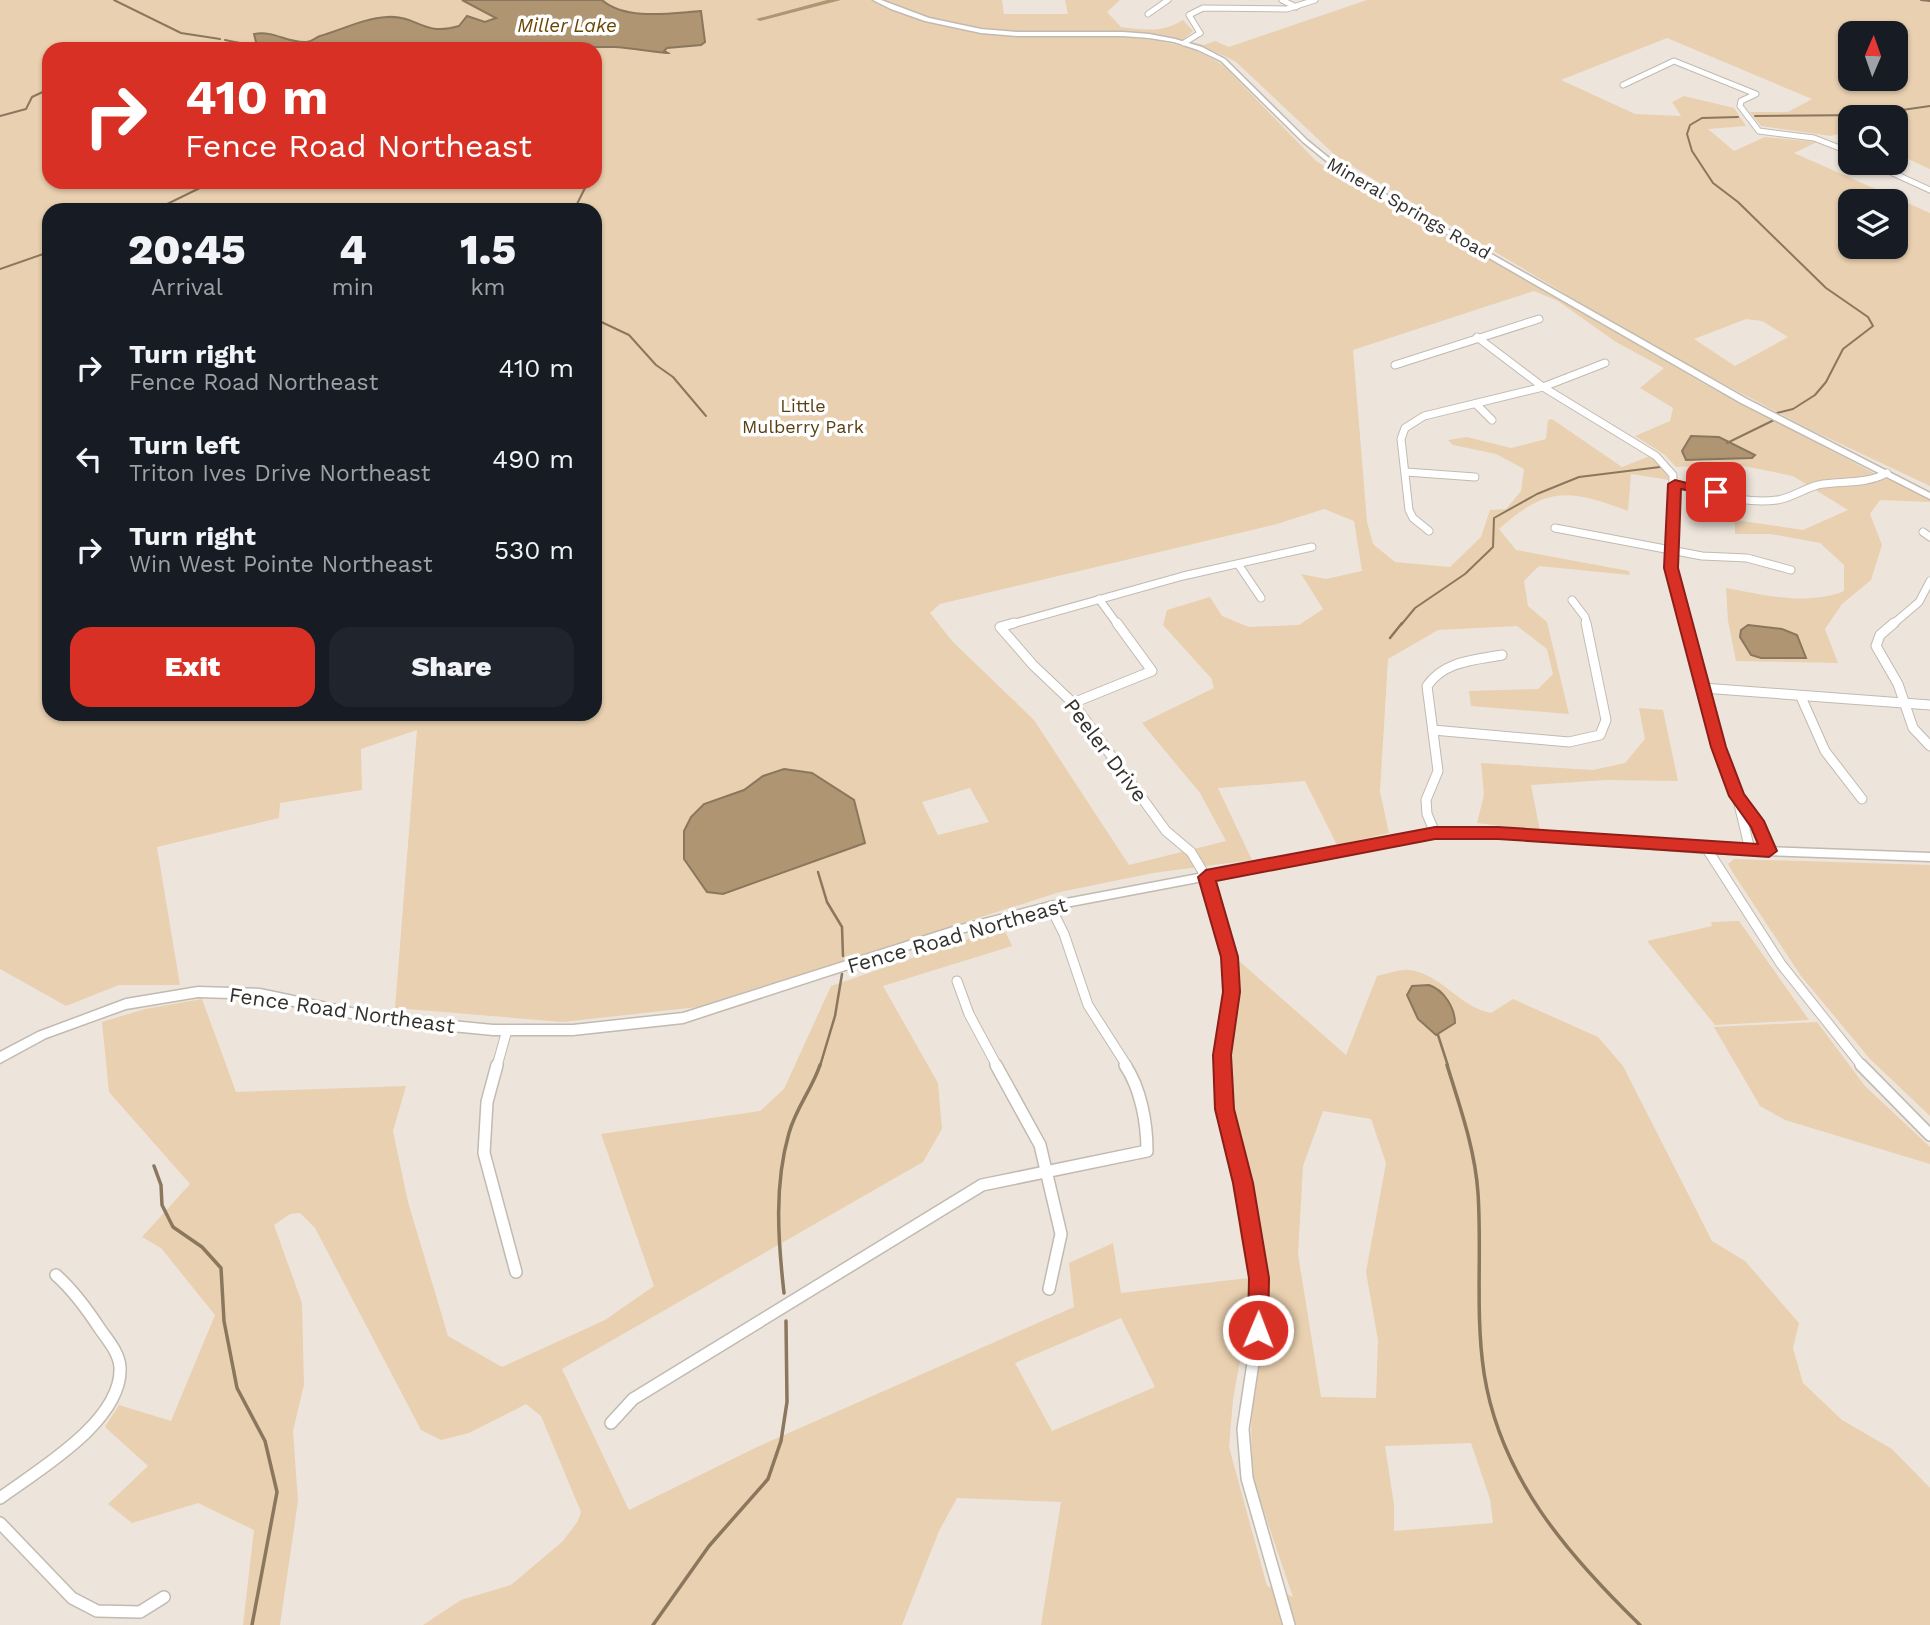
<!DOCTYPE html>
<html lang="en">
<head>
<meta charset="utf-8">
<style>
	:root { --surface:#171b24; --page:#20242c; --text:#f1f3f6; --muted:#9ea1a6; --accent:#d93025 }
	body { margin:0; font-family:"Work Sans",sans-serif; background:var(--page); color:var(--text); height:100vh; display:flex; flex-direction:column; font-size:26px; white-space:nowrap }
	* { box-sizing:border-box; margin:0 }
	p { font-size:23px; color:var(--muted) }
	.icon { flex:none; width:38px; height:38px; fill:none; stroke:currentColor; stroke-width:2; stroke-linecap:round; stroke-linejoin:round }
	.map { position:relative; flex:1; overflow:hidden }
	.drawer { position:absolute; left:42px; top:203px; width:560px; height:518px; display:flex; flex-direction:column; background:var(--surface); border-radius:21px; box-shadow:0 2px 5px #0004 }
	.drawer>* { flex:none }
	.hud { position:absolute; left:42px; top:42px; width:560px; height:147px; border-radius:21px; box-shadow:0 2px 5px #0004; background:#d93025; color:#fff; overflow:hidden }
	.needle { width:46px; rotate:2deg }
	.fabs { position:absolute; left:1838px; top:21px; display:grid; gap:14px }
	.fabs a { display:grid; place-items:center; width:70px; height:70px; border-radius:14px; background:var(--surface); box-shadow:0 2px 5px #0004; font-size:35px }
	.pin { position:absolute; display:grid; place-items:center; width:60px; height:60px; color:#fff; margin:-30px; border-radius:14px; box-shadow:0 4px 10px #0006 }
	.me { position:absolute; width:77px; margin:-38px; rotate:1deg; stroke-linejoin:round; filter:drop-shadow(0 0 5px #0008) }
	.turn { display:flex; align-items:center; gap:24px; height:147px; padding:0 28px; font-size:32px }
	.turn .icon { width:91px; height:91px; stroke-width:2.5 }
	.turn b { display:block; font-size:49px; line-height:60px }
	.eta { display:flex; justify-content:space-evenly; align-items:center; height:119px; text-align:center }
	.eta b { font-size:42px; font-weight:800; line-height:49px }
	.button { display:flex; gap:14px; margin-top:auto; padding:14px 28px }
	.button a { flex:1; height:80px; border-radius:21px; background:var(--accent); color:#fff; font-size:28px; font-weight:800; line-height:80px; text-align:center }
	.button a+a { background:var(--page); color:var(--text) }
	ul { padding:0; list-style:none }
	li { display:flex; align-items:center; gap:21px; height:91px; padding:0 28px }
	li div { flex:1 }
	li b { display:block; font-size:26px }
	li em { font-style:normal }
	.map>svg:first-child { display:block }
</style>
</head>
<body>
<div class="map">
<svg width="1930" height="1625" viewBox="0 0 1930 1625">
	<rect width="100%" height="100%" fill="#ede5db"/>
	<!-- green -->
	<g fill="#e9d0b0" fill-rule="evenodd">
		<path d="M0,0H873C916,21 963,34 1011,36C1076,39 1171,26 1225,67L1316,161L1435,231L1543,288L1706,385L1885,479L1896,480L1930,499V502L1880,500L1870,514L1882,545L1871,580L1842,604L1825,629L1838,663L1736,661L1728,621L1726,588C1764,595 1807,606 1844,591V565L1820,543L1771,534H1735V520L1803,530L1848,510L1793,476L1734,464L1676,467L1665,455L1635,436L1670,421L1673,408L1640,388L1664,368L1616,342L1558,301L1534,291L1353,350L1367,522L1373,544L1395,562L1450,567L1481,537L1490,510L1506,509L1521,491L1524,469L1496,454L1453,445L1448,440L1467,437L1511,448L1546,439L1548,420L1552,419L1622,467L1650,456L1664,467L1669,480L1631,474L1628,511C1569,489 1547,486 1499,529L1516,550L1629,571L1630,575L1539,566L1524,581L1528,606L1547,622L1569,714L1471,706L1469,691L1538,689L1553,674L1547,649L1517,626L1438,630L1388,659L1380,792L1389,833L1337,845L1305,781L1218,788L1252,860L1153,873L1060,892L698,1007L563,1022L395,1008L417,730L361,749L362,790L280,803L279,818L157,847L180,985H119L66,1006L0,969ZM49,49H595V182H49ZM49,210H595V714H49ZM1691,436L1707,437L1751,458L1693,462ZM1324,509L1354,521L1362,571L1326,579L1301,574L1323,609L1299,625L1249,627L1222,616L1210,597L1167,610L1163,625L1211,678L1214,688L1142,723L1200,793L1226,841L1129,865L1034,720L953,642L930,613L940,604L1277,524ZM1796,635L1806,658H1761L1751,655L1740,637ZM970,788L989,822L938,835L922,802Z"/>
		<path d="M882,0H1002L1004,14H1068L1065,0H1120L1107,12L1121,27C1143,30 1163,33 1183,20L1193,31L1183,40L1204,45L1215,41L1229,47L1367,0H1930V169L1895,153V117H1850V131L1831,136L1761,126L1750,112H1788L1812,99L1667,38L1561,80L1635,114L1681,116L1672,102L1684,96L1734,108L1746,126L1708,129L1734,151L1765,137L1817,142L1794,153L1930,213V486L1809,429L1658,349L1381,184L1335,155L1236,62C1167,22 1086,36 1011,32C966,29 923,17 882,0ZM1850,33H1895V79H1850ZM1850,201H1895V247H1850ZM1746,319L1762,321L1788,337L1735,366L1694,339Z"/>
		<polygon points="1639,708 1663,710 1678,781 1606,780 1531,785 1540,831 1477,823 1484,795 1481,763 1593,770 1625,763 1645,739"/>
		<polygon points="1734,859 1930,865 1930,1116 1870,1059 1801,976 1733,873 1728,864"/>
		<polygon points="1739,921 1809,1020 1715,1025 1647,941 1712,926 1711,922"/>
		<path d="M1003,927L1012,946L883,986L938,1083L942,1129L923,1162L562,1369L629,1510L757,1447L1074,1307L1069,1263L1113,1243L1121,1293L1248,1278L1239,1229L1249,1228L1259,1308L1246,1326L1233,1400L1229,1447L1267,1586L1293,1597L1252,1477L1251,1407L1266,1317L1264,1258L1232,1111L1229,1063L1240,982L1238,960L1346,1055L1377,976C1387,974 1400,969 1409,970C1442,974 1459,1007 1491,1013L1513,999L1598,1037L1623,1066L1712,1241L1745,1261L1799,1323L1793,1348L1803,1383L1842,1420L1892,1449L1930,1488V1625H1041L1061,1502L957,1498L939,1531L902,1625H423L461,1600L511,1585L563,1541L578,1521L581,1512L541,1416L526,1404L469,1433L441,1440L421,1430L315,1228L300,1213L290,1214L274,1225L302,1303L304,1385L293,1431L298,1501L280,1625H243L254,1530L198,1503L132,1523L108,1504L148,1466L105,1427L119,1405L171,1421L215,1315L161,1248L142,1237L190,1184L109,1092L102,1022L145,1009L202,999L236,1092L406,1086L393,1131L408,1202L448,1336L502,1367L605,1320L654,1286L601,1134L760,1111L784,1089L831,986ZM1323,1111L1371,1119L1386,1163L1366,1272L1378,1340L1376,1398L1321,1397L1298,1254L1303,1166ZM1121,1318L1155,1387L1052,1431L1015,1363ZM1471,1443L1490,1499L1493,1523L1394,1531V1505L1385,1446Z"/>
		<polygon points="1817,1022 1865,1086 1930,1147 1930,1164 1785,1120 1760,1106 1714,1027"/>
	</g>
	<!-- water -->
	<g fill="#af9572" stroke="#8a775d" stroke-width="2">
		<path d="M462,0H602C626,21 671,13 701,11L705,42L701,45L667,48L664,51L668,53C663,54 628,47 614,47L254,49L253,46L256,42L254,34C274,30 286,43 306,42C311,42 315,38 320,36C341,30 365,18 387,17C418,15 422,37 459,26L467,16L485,22L496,18Z"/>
		<polygon points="1691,436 1719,437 1755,455 1752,458 1686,460 1682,451"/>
		<polygon points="1748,625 1782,629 1797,635 1806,658 1761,658 1751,655 1740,637 1741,630"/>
		<polygon points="784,769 812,773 854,800 865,843 723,894 707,892 684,859 684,831 691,817 704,804 744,790 763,776"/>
		<path d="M1429,985C1444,990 1455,1008 1455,1023L1436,1035L1418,1019L1407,995L1412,986Z"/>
	</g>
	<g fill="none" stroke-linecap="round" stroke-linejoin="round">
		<!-- stream-far2 -->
		<g stroke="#8a775d" stroke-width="2">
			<polyline points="114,0 181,33 220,39"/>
			<polyline points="1921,0 1930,1"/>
			<polyline points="225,40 255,46"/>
			<polyline points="0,116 26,109 32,97 49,89"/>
			<polyline points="1755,116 1867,115 1930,106"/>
			<polyline points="1738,117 1702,118 1690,125 1687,134 1692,151 1713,183 1738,202 1826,288 1868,317 1873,326 1843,349 1826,382 1815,395 1793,409 1777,413"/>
			<polyline points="155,210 212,182"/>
			<polyline points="574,210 588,182"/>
			<polyline points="0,269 49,252"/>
			<polyline points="595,319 629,335 656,365 673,377 706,416"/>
			<polyline points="1727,443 1774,420"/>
			<polyline points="1401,625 1415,608 1465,574 1493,547 1494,518 1537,494 1579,477 1660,467"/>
		</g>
		<!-- stream-far1 -->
		<g stroke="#8a775d" stroke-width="2.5">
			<polyline points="1390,638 1402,623"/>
			<polyline points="818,872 827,902 842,927 843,956"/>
			<polyline points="1438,1035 1448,1066"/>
			<polyline points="820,1066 835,1016 842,974"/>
		</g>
		<!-- stream -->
		<g stroke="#8a775d" stroke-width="3.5">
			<path d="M1447,1065C1460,1107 1475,1149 1478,1193C1482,1253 1475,1313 1484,1373C1500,1477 1567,1554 1640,1625"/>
			<polyline points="154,1166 161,1185 162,1205 173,1227 202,1247 221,1268 224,1321 237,1388 265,1441 277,1492 252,1625"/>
			<path d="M784,1293C778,1240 774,1185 789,1133C796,1108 812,1089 820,1065"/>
			<polyline points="653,1625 709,1546 768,1479 781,1441 787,1402 786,1321"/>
		</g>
		<!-- river -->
		<polygon fill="#af9572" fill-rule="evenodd" points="827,0 841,0 760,21 756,19"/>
		<!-- minor-far3 casing -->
		<g stroke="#c1bab0" stroke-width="7">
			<g id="minor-far3">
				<polyline points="1282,0 1296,7"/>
				<polyline points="1148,14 1168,0"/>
				<polyline points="1200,33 1189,15 1203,8 1287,9 1315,0"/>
				<polyline points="1184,43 1200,33"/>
				<polyline points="1623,85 1674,61 1756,94 1741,101 1740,106 1759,131 1814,138 1850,152"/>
				<polyline points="1871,163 1930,190"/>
			</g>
		</g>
		<!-- minor-far2 casing -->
		<g stroke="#c1bab0" stroke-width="9">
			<g id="minor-far2">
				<polyline points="1477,337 1543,387 1656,456 1673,475 1671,568 1686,625"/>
				<polyline points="1395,365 1539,319"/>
				<polyline points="1476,404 1492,420"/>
				<polyline points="1406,472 1475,477"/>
				<path d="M1675,484C1708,491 1743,505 1777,500C1793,498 1807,486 1823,484C1846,481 1866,484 1887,473"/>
				<polyline points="1555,528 1702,556 1747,558 1791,570"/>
				<polyline points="1429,531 1413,518 1409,510 1401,439 1405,428 1424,416 1543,387 1605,363"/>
				<polyline points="1923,532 1930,537"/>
				<polyline points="1238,564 1261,598"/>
				<polyline points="1099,599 1118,625"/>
				<polyline points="1572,600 1585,617 1587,625"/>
				<polyline points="1008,625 1183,576 1312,547"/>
				<polyline points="1892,625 1919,602 1930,581"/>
			</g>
		</g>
		<!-- minor-far1 casing -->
		<g stroke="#c1bab0" stroke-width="11">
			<g id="minor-far1">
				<polyline points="1014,623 1000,627 1033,665 1073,703 1166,831 1191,852 1206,877 1230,957 1232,992 1222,1066"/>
				<polyline points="1685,623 1718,747 1737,796 1750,850"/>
				<polyline points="1894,623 1880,635 1876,646 1898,684 1913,728 1930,746"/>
				<polyline points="1703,688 1930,705"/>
				<polyline points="1801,697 1825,751 1862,799"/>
				<polyline points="1073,703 1152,671 1117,623"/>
				<polyline points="1433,730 1569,742 1600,735 1606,720 1586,623"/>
				<polyline points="1738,797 1758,825 1769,851"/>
				<path d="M1435,833L1427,814L1426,800L1438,771L1427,686C1444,661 1474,660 1502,655"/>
				<polyline points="1707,849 1781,964 1862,1066"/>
				<polyline points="1050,906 1064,934 1088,1005 1127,1066"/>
				<polyline points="957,981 969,1014 997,1066"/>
				<polyline points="497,1066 507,1030"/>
			</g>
		</g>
		<!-- minor casing -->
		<g stroke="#c1bab0" stroke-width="14">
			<g id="minor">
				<polyline points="497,1065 487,1102 484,1153 516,1272"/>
				<polyline points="996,1065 1040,1145 1061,1234 1049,1289"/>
				<polyline points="1222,1065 1224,1109 1243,1183 1259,1278 1258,1330 1243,1429 1247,1478 1289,1625"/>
				<polyline points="1861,1065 1930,1135"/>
				<path d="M611,1423L633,1399L982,1185L1147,1151C1147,1123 1141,1089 1125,1065"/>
				<path d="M0,1498C38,1470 123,1421 120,1367C119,1353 108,1340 100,1329C87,1309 74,1291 56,1275"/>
				<polyline points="0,1523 72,1598 97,1611 140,1612 164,1597"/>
			</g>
		</g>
		<!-- tertiary casing -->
		<g stroke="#c1bab0" stroke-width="3">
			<g id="tertiary">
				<polygon points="873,0 881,0 929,18 981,29 1017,32 1123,32 1149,34 1175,39 1202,47 1225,59 1307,140 1345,171 1747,399 1930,493 1930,499 1741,403 1341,173 1303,142 1221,61 1198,50 1174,42 1149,38 1123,36 1017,36 981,33 925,21 891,9"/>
				<polygon points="1435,829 1498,829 1707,845 1930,853 1930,861 1707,853 1498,837 1435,837 1050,910 953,935 683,1023 573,1035 493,1035 380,1024 260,999 198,997 126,1009 46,1038 0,1063 0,1052 38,1032 126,999 198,987 260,989 380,1014 493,1025 573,1025 683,1013 953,927 1050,902"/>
			</g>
		</g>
		<!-- minor-far3 -->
		<use href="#minor-far3" stroke="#fff" stroke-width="5"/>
		<!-- minor-far2 -->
		<use href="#minor-far2" stroke="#fff" stroke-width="7"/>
		<!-- minor-far1 -->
		<use href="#minor-far1" stroke="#fff" stroke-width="9"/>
		<!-- minor -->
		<use href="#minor" stroke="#fff" stroke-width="11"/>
		<!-- tertiary -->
		<use href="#tertiary" fill="#fff" fill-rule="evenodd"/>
	</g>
	<!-- route -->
	<polygon fill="#d93025" stroke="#8d1f18" stroke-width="2" points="1675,480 1723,492 1716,496 1681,489 1678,568 1726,747 1744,794 1764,821 1777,851 1769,857 1498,839 1435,839 1216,881 1238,957 1240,992 1231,1055 1234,1109 1253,1183 1269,1278 1268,1330 1265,1337 1258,1340 1251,1337 1248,1330 1249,1278 1233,1183 1215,1109 1213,1055 1223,992 1221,957 1198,877 1206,870 1435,827 1498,827 1758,844 1751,827 1729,796 1711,747 1664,568 1668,484"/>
	<g text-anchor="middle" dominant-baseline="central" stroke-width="7" stroke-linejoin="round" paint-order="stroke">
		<!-- far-street labels -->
		<g font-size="18" fill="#33312d" stroke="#fff">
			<text transform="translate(1409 208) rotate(30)">Mineral Springs Road</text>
		</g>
		<!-- far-park labels -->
		<g font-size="18" fill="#5a3f13" stroke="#fff">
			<text x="803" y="405">Little<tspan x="803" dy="21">Mulberry Park</tspan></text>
		</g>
		<!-- far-water labels -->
		<g font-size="19" font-style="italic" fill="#694503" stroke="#fff">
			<text x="567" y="25">Miller Lake</text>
		</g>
		<!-- street labels -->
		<g font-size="21" fill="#33312d" stroke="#fff">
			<text transform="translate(1106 750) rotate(53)">Peeler Drive</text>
			<text transform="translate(957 935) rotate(-16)">Fence Road Northeast</text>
			<text transform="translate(342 1010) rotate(8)">Fence Road Northeast</text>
		</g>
	</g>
</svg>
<div class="fabs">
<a><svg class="needle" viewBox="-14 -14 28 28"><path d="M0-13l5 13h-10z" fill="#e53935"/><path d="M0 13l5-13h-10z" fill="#9ea1a6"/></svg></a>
<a><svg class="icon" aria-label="search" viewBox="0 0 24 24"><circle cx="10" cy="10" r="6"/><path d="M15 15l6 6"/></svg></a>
<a><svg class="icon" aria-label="layers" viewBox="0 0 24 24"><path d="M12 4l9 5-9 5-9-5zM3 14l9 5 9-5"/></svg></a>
</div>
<div class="pin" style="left:1716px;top:492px;background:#d93025"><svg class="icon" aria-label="arrive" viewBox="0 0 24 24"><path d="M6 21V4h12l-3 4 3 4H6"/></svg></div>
<svg class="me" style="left:1258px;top:1330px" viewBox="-20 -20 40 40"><circle r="17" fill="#d93025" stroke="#fff" stroke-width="3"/><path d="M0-11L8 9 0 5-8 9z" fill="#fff"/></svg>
<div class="hud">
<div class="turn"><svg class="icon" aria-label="right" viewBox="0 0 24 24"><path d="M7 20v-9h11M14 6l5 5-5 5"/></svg><div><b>410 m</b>Fence Road Northeast</div></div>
</div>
<section class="drawer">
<div class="eta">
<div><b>20:45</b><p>Arrival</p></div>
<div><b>4</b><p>min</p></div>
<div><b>1.5</b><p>km</p></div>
</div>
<ul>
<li><svg class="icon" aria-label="right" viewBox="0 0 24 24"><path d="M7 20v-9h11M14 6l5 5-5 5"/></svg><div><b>Turn right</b><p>Fence Road Northeast</p></div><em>410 m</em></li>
<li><svg class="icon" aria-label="left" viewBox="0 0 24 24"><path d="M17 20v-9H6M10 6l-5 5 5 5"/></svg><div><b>Turn left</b><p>Triton Ives Drive Northeast</p></div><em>490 m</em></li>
<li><svg class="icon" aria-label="right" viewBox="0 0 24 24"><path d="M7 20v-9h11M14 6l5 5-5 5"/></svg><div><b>Turn right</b><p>Win West Pointe Northeast</p></div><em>530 m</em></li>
</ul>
<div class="button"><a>Exit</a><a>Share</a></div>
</section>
</div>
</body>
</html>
